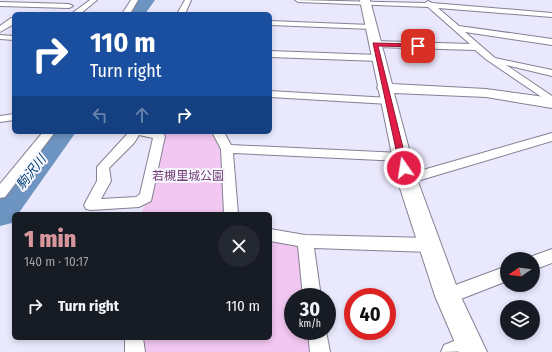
<!DOCTYPE html>
<html lang="en">
<head>
<meta charset="utf-8">
<style>
	:root { --surface:#171b24; --page:#242831; --text:#f1f3f6; --muted:#9ea1a6; --accent:#d7979c }
	body { margin:0; font-family:"Fira Sans Condensed","Noto Sans JP",sans-serif; background:var(--page); color:var(--text); height:100vh; display:flex; flex-direction:column; font-size:15px; white-space:nowrap }
	* { box-sizing:border-box; margin:0 }
	p { font-size:13px; color:var(--muted) }
	.icon { flex:none; width:22px; height:22px; fill:none; stroke:currentColor; stroke-width:2; stroke-linecap:round; stroke-linejoin:round }
	.map { position:relative; flex:1; overflow:hidden }
	.side { position:absolute; left:12px; top:212px; width:260px; height:128px; display:flex; flex-direction:column; background:var(--surface); border-radius:6px; box-shadow:0 2px 6px #0003 }
	.side>* { flex:none }
	.hud { position:absolute; left:12px; top:12px; width:260px; height:122px; border-radius:6px; box-shadow:0 2px 6px #0003; background:#1a4fa0; color:#fff; overflow:hidden }
	.needle { width:26px; rotate:257deg }
	.tools { position:absolute; left:500px; top:252px; display:grid; gap:8px }
	.tools a { display:grid; place-items:center; width:40px; height:40px; border-radius:50%; background:var(--surface); box-shadow:0 2px 6px #0003; font-size:20px }
	.speed { position:absolute; left:284px; top:288px; display:flex; gap:8px; font-size:20px; font-weight:700; text-align:center }
	.speed>* { display:grid; place-content:center; width:52px; height:52px; border-radius:50%; background:var(--surface); box-shadow:0 2px 6px #0003; line-height:1 }
	.speed small { font-size:10px; font-weight:400 }
	.speed .limit { border:6px solid #d22; background:#fff; color:#111 }
	.pin { position:absolute; display:grid; place-items:center; width:34px; height:34px; color:#fff; margin:-17px; border-radius:8px; box-shadow:0 2px 6px #0006 }
	.me { position:absolute; width:44px; margin:-22px; rotate:347deg; stroke-linejoin:round; filter:drop-shadow(0 0 3px #0008) }
	.turn { display:flex; align-items:center; gap:14px; height:84px; padding:0 12px; font-size:18px }
	.turn .icon { width:52px; height:52px; stroke-width:2.5 }
	.turn b { display:block; font-size:28px; line-height:34px }
	.lanes { display:flex; align-items:center; height:38px; padding:0 12px; background:#0003; justify-content:center; gap:20px; direction:ltr }
	.lanes .off { opacity:.35 }
	.round { display:grid; place-items:center; flex:none; width:42px; height:42px; border-radius:21px; background:var(--page) }
	.headline { display:flex; align-items:center; justify-content:space-between; height:68px; padding:0 12px }
	h1 { font-size:24px; font-weight:800; line-height:30px; color:var(--accent) }
	ul { padding:0; list-style:none }
	li { display:flex; align-items:center; gap:12px; height:52px; padding:0 12px }
	li div { flex:1 }
	li b { display:block; font-size:15px }
	li em { font-style:normal }
	.map>svg:first-child { display:block }
</style>
</head>
<body>
<div class="map">
<svg width="552" height="352" viewBox="0 0 552 352">
	<rect width="100%" height="100%" fill="#eae8fc"/>
	<!-- green -->
	<g fill="#f2c7f1">
		<polygon points="169,132 213,132 223,151 227,214 142,214 159,136"/>
		<polygon points="270,237 292,240 302,251 307,297 293,297 293,331 310,331 312,352 137,352 136,338 270,338"/>
	</g>
	<g fill="none" stroke-linecap="round" stroke-linejoin="round">
		<!-- river -->
		<g fill="#6e95c1" fill-rule="evenodd">
			<polygon points="138,0 155,0 145,14 127,14"/>
			<polygon points="47,132 76,132 18,214 14,214 12,223 0,226 0,189"/>
		</g>
		<!-- street casing -->
		<g stroke="#838193" stroke-width="2">
			<g id="street">
				<polygon points="90,0 97,0 80,14 71,14"/>
				<polygon points="131,0 138,0 130,14 122,14"/>
				<polygon points="185,0 191,0 185,14 177,14"/>
				<polygon points="295,0 425,3 428,1 432,3 552,13 552,17 438,8 459,26 552,39 552,45 465,32 495,58 552,70 552,76 506,65 552,96 552,104 487,60 475,50 375,47 371,44 375,41 470,44 428,7 298,2"/>
				<polygon points="0,2 69,4 73,6 69,8 0,6"/>
				<polygon points="11,18 14,18 14,24 0,32 0,26"/>
				<polygon points="270,21 371,25 375,27 371,29 270,25"/>
				<polygon points="0,35 14,36 14,40 0,39"/>
				<polygon points="270,51 378,55 382,58 378,61 270,57"/>
				<polygon points="270,91 389,98 394,101 389,104 270,97"/>
				<polygon points="14,114 14,120 0,122 0,116"/>
				<polygon points="43,132 55,132 5,197 0,198 0,184"/>
				<path d="M129,132L163,133L165,136L151,201L139,207L91,210L86,209L84,205L97,181V167ZM139,135L153,138L140,194L136,197L101,199L111,181L109,168L134,143Z"/>
				<polygon points="212,132 224,132 231,145 401,153 405,154 407,157 405,160 401,161 233,153 238,214 224,214 221,149"/>
				<polygon points="552,133 552,141 407,184 402,182 400,179 402,176"/>
				<polygon points="270,229 305,235 430,238 435,240 438,245 435,250 430,252 314,248 321,297 303,297 298,246 270,241"/>
				<polygon points="552,249 552,263 533,270 533,259 527,258"/>
				<polygon points="507,266 507,281 448,304 442,302 439,296 442,290"/>
				<polygon points="308,331 326,331 330,352 310,352"/>
				<polygon points="469,335 476,337 478,344 476,351 441,352 444,345"/>
				<polygon points="125,338 143,338 145,352 125,352"/>
			</g>
		</g>
		<!-- secondary casing -->
		<g stroke="#838193" stroke-width="2">
			<polygon id="secondary" points="360,0 370,0 392,84 486,89 552,98 552,108 486,97 394,93 417,179 459,293 487,352 459,352 435,296 397,179 379,91 377,88 378,86"/>
		</g>
		<!-- street -->
		<use href="#street" fill="#fff" fill-rule="evenodd"/>
		<!-- secondary -->
		<use href="#secondary" fill="#fff" fill-rule="evenodd"/>
	</g>
	<!-- route -->
	<polygon fill="#e11d48" stroke="#92132f" points="373,43 418,44 421,46 418,47 378,46 408,168 404,171 400,168"/>
	<g text-anchor="middle" dominant-baseline="central" stroke-width="4" stroke-linejoin="round" paint-order="stroke">
		<!-- park labels -->
		<g font-size="12" fill="#763e76" stroke="#f7f7ff">
			<text x="188" y="176">若槻里城公園</text>
		</g>
		<!-- water labels -->
		<g font-size="13" font-style="italic" fill="#003f76" stroke="#f7f7ff">
			<text transform="translate(31 172) rotate(-52)">駒沢川</text>
		</g>
	</g>
</svg>
<div class="tools">
<a><svg class="needle" viewBox="-14 -14 28 28"><path d="M0-13l5 13h-10z" fill="#e53935"/><path d="M0 13l5-13h-10z" fill="#9ea1a6"/></svg></a>
<a><svg class="icon" aria-label="layers" viewBox="0 0 24 24"><path d="M12 4l9 5-9 5-9-5zM3 14l9 5 9-5"/></svg></a>
</div>
<div class="speed"><div>30<small>km/h</small></div><div class="limit">40</div></div>
<div class="pin" style="left:418px;top:46px;background:#d93025"><svg class="icon" aria-label="arrive" viewBox="0 0 24 24"><path d="M6 21V4h12l-3 4 3 4H6"/></svg></div>
<svg class="me" style="left:404px;top:168px" viewBox="-20 -20 40 40"><circle r="17" fill="#e11d48" stroke="#fff" stroke-width="3"/><path d="M0-11L8 9 0 5-8 9z" fill="#fff"/></svg>
<div class="hud">
<div class="turn"><svg class="icon" aria-label="right" viewBox="0 0 24 24"><path d="M7 20v-9h11M14 6l5 5-5 5"/></svg><div><b>110 m</b>Turn right</div></div>
<div class="lanes"><svg class="icon off" aria-label="left" viewBox="0 0 24 24"><path d="M17 20v-9H6M10 6l-5 5 5 5"/></svg><svg class="icon off" aria-label="ahead" viewBox="0 0 24 24"><path d="M12 20V5M6 11l6-6 6 6"/></svg><svg class="icon" aria-label="right" viewBox="0 0 24 24"><path d="M7 20v-9h11M14 6l5 5-5 5"/></svg></div>
</div>
<section class="side">
<div class="headline"><div><h1>1 min</h1><p>140 m · 10:17</p></div><a class="round"><svg class="icon" aria-label="close" viewBox="0 0 24 24"><path d="M6 6l12 12M18 6L6 18"/></svg></a></div>
<ul>
<li><svg class="icon" aria-label="right" viewBox="0 0 24 24"><path d="M7 20v-9h11M14 6l5 5-5 5"/></svg><div><b>Turn right</b></div><em>110 m</em></li>
</ul>
</section>
</div>
</body>
</html>
